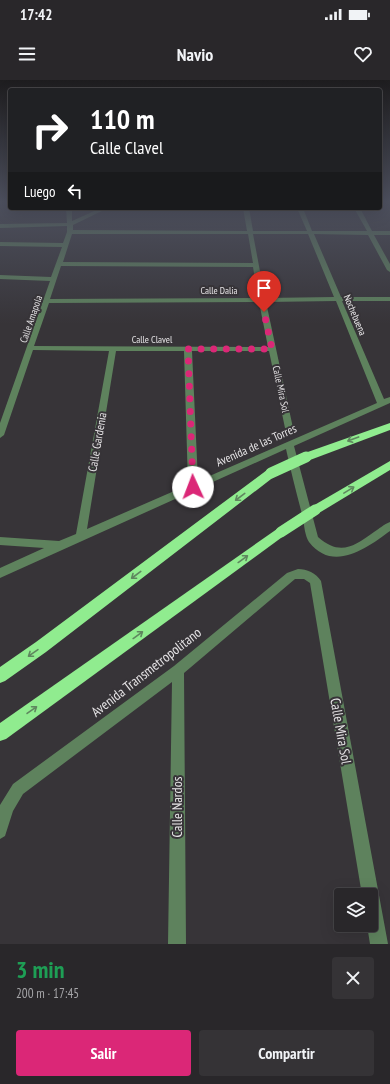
<!DOCTYPE html>
<html lang="es">
<head>
<meta charset="utf-8">
<style>
	:root { --surface:#29272a; --page:#353336; --text:#f1f3f6; --muted:#a5a5a8; --line:#454447; --accent:#db2777 }
	body { margin:0; font-family:"PT Sans Narrow",sans-serif; background:var(--page); color:var(--text); height:100vh; display:flex; flex-direction:column; font-size:15px; white-space:nowrap }
	* { box-sizing:border-box; margin:0 }
	p { font-size:13px; color:var(--muted) }
	.icon { flex:none; width:22px; height:22px; fill:none; stroke:currentColor; stroke-width:2; stroke-linecap:round; stroke-linejoin:round }
	.map { position:relative; height:864px; overflow:hidden }
	.panel { display:flex; flex-direction:column; background:var(--surface); flex:1 }
	.panel>* { flex:none }
	.hud { position:absolute; left:8px; top:8px; width:374px; height:122px; border-radius:4px; box-shadow:0 4px 16px #0002,0 0 0 1px var(--line); background:#202124; color:#fff; overflow:hidden }
	.tools { position:absolute; left:334px; top:808px; display:grid; gap:8px }
	.tools a { display:grid; place-items:center; width:44px; height:44px; border-radius:4px; background:var(--surface); box-shadow:0 4px 16px #0002,0 0 0 1px var(--line); font-size:20px }
	.pin { position:absolute; display:grid; place-items:center; width:34px; height:34px; color:#fff; margin:-41px -17px; border-radius:50% 50% 50% 0; rotate:-45deg; box-shadow:0 0 4px #0007 }
	.pin .icon { rotate:45deg }
	.me { position:absolute; width:44px; margin:-22px; rotate:358deg; stroke-linejoin:round; filter:drop-shadow(0 0 3px #0008) }
	.turn { display:flex; align-items:center; gap:14px; height:84px; padding:0 16px; font-size:18px }
	.turn .icon { width:52px; height:52px; stroke-width:2.5 }
	.turn b { display:block; font-size:28px; line-height:34px }
	.then { display:flex; align-items:center; height:38px; padding:0 16px; background:#0003; gap:8px; font-size:15px }
	.round { display:grid; place-items:center; flex:none; width:42px; height:42px; border-radius:4px; background:var(--page) }
	.summary { display:flex; align-items:center; justify-content:space-between; height:68px; padding:0 16px }
	h1 { font-size:24px; font-weight:600; line-height:30px; color:#1e9e55 }
	.cta { display:flex; gap:8px; margin-top:auto; padding:8px 16px }
	.cta a { flex:1; height:46px; border-radius:4px; background:var(--accent); color:#fff; font-size:16px; font-weight:600; line-height:46px; text-align:center }
	.cta a+a { background:var(--page); color:var(--text) }
	.status { display:flex; justify-content:space-between; align-items:center; height:28px; padding:0 20px; background:var(--surface); direction:ltr }
	.status svg { height:11px; fill:currentColor }
	header { display:flex; justify-content:space-between; align-items:center; height:52px; padding:0 16px; background:var(--surface); font-size:18px; font-weight:600 }
	.map>svg:first-child { display:block }
</style>
</head>
<body>
<div class="status"><b>17:42</b><svg viewBox="0 0 49 12"><path d="M0 12V9h3v3zM5 12V6h3v6zM10 12V3h3v9zM15 12V0h3v12zM26 1h20v11H26zM47 4h2v5h-2z"/></svg></div>
<header><svg class="icon" aria-label="menu" viewBox="0 0 24 24"><path d="M4 6h16M4 12h16M4 18h16"/></svg>Navio<svg class="icon" aria-label="heart" viewBox="0 0 24 24"><path d="M12 20l-8-8c-3-5 5-10 8-4 3-6 11-1 8 4z"/></svg></header>
<div class="map">
<svg width="390" height="864" viewBox="0 0 390 864">
	<rect width="100%" height="100%" fill="#373438"/>
	<g fill="none" stroke-linecap="round" stroke-linejoin="round">
		<!-- minor -->
		<g fill="#5e825d" fill-rule="evenodd">
			<path d="M66,128H72V141L101,128H108L73,145V150L247,151L243,128H249L253,151H307L297,128H303L312,151H367L354,128H360L372,151H390V155H374L390,184V192L387,190L368,155L314,154L341,217H390V221H342L384,319L390,317V323L294,366L318,457C340,476 353,467 374,452C379,449 384,444 390,442V451C367,468 333,493 309,462C305,456 304,445 303,438C297,415 291,392 286,369L0,498V488L44,468L0,465V457L59,461L76,454L109,271L33,270L4,355L0,358V343L50,201L0,199V195L51,197L62,167L0,166V162L63,163L67,152V146L0,148V144L67,143ZM72,154H248L253,183L63,182ZM253,154H308L334,217L265,218ZM61,186L253,187L258,218L50,219ZM336,221L377,323L198,401L192,271H269L285,348L289,351L292,350L293,348L266,222ZM259,222L268,267L34,266L49,223ZM116,271H184L188,405L87,449Z"/>
			<path d="M298,489C307,489 316,493 321,501L388,864H370L367,845H371V815H362L310,503L304,499H295L184,593L186,864H168L172,602L23,714L13,731L5,756L0,759V725L13,704L174,586L287,493Z"/>
		</g>
		<!-- highway -->
		<g fill="#90ec8f" fill-rule="evenodd">
			<polygon points="390,343 390,350 310,380 302,380 301,377 302,374"/>
			<polygon points="390,381 390,390 319,433 315,434 311,433 309,430 311,427"/>
			<polygon points="271,389 275,390 277,393 275,396 46,572 5,601 0,603 0,587 36,562 267,390"/>
			<polygon points="281,447 285,449 287,452 285,455 6,659 0,661 0,643 277,449"/>
		</g>
		<!-- highway-bridge -->
		<g stroke="#90ec8f" stroke-width="11">
			<polyline points="271,393 306,377"/>
			<polyline points="281,452 315,430"/>
		</g>
	</g>
	<!-- one-way arrows -->
	<defs><path id="oneway-shaft" d="M-6 0H5M1.5-3L5.5 0L1.5 3" fill="none" stroke-width="1.6" stroke-linecap="round" stroke-linejoin="round"/></defs>
	<g stroke="#5f875f">
		<use href="#oneway-shaft" transform="translate(353 359) rotate(160)"/>
		<use href="#oneway-shaft" transform="translate(349 410) rotate(-31)"/>
		<use href="#oneway-shaft" transform="translate(240 417) rotate(143)"/>
		<use href="#oneway-shaft" transform="translate(243 479) rotate(-36)"/>
		<use href="#oneway-shaft" transform="translate(136 495) rotate(143)"/>
		<use href="#oneway-shaft" transform="translate(138 555) rotate(-36)"/>
		<use href="#oneway-shaft" transform="translate(33 573) rotate(145)"/>
		<use href="#oneway-shaft" transform="translate(32 630) rotate(-35)"/>
	</g>
	<!-- sky -->
	<linearGradient id="sky" x2="0" y2="1"><stop stop-color="#1e1d1f"/><stop offset="0.5" stop-color="#4d505e"/><stop offset="1" stop-color="#4d505e" stop-opacity="0"/></linearGradient>
	<rect width="390" height="244" fill="url(#sky)"/>
	<g fill="none" stroke-linecap="round" stroke-linejoin="round">
		<!-- route -->
		<polyline stroke="#db2777" stroke-width="7" stroke-dasharray="0 12.6" points="193,407 188,269 272,269 264,232"/>
	</g>
	<g text-anchor="middle" dominant-baseline="central" stroke-width="4" stroke-linejoin="round" paint-order="stroke">
		<!-- far-street labels -->
		<g font-size="10" fill="#e5e3e5" stroke="#373438">
			<text x="219" y="210">Calle Dalia</text>
			<text transform="translate(355 235) rotate(67)">Nochebuena</text>
			<text transform="translate(31 239) rotate(-71)">Calle Amapola</text>
			<text x="152" y="259">Calle Clavel</text>
			<text transform="translate(281 309) rotate(78)">Calle Mira Sol</text>
		</g>
		<!-- street labels -->
		<g font-size="12" fill="#e5e3e5" stroke="#373438">
			<text transform="translate(97 362) rotate(-80)">Calle Gardenia</text>
			<text transform="translate(256 365) rotate(-24)">Avenida de las Torres</text>
		</g>
		<!-- near-street labels -->
		<g font-size="14" fill="#e5e3e5" stroke="#373438">
			<text transform="translate(146 592) rotate(-38)">Avenida Transmetropolitano</text>
			<text transform="translate(341 651) rotate(80)">Calle Mira Sol</text>
			<text transform="translate(177 727) rotate(-90)">Calle Nardos</text>
		</g>
	</g>
</svg>
<div class="tools">
<a><svg class="icon" aria-label="layers" viewBox="0 0 24 24"><path d="M12 4l9 5-9 5-9-5zM3 14l9 5 9-5"/></svg></a>
</div>
<div class="pin" style="left:264px;top:232px;background:#d93025"><svg class="icon" aria-label="arrive" viewBox="0 0 24 24"><path d="M6 21V4h12l-3 4 3 4H6"/></svg></div>
<svg class="me" style="left:193px;top:407px" viewBox="-20 -20 40 40"><circle r="19" fill="#fff"/><path d="M0-13L10 11 0 6-10 11z" fill="#db2777"/></svg>
<div class="hud">
<div class="turn"><svg class="icon" aria-label="right" viewBox="0 0 24 24"><path d="M7 20v-9h11M14 6l5 5-5 5"/></svg><div><b>110 m</b>Calle Clavel</div></div>
<div class="then">Luego<svg class="icon" aria-label="left" viewBox="0 0 24 24"><path d="M17 20v-9H6M10 6l-5 5 5 5"/></svg></div>
</div>
</div>
<section class="panel">
<div class="summary"><div><h1>3 min</h1><p>200 m · 17:45</p></div><a class="round"><svg class="icon" aria-label="close" viewBox="0 0 24 24"><path d="M6 6l12 12M18 6L6 18"/></svg></a></div>
<div class="cta"><a>Salir</a><a>Compartir</a></div>
</section>
</body>
</html>
